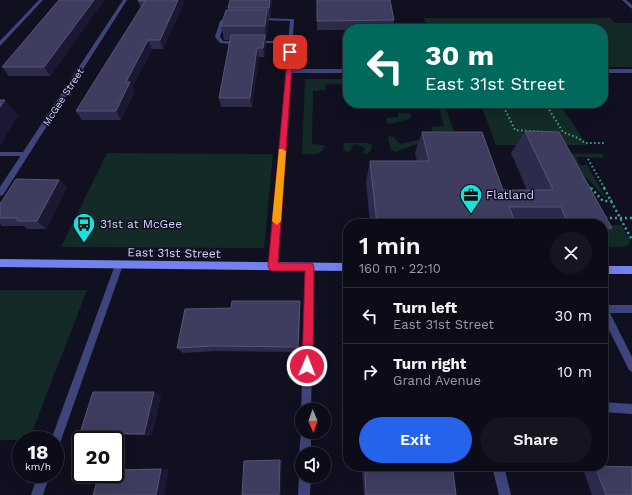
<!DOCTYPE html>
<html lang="en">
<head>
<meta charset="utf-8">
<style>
	:root { --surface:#0c0c18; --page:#151521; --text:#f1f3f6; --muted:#9a9ba2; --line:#2c2c37; --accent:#2563eb }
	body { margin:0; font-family:"Work Sans",sans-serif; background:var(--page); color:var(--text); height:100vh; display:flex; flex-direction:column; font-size:15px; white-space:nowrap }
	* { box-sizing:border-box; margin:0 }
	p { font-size:13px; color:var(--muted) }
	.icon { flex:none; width:22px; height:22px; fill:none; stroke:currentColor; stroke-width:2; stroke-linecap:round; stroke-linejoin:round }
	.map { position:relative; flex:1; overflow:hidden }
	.sheet { position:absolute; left:343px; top:219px; width:265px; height:252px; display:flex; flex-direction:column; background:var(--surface); border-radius:16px; box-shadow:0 4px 16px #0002,0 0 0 1px var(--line) }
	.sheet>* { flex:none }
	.guide { position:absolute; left:343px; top:24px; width:265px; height:84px; border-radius:16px; box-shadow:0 4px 16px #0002,0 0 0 1px var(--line); background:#00695c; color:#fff; overflow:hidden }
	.needle { width:26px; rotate:178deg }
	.fabs { position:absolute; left:295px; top:403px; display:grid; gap:8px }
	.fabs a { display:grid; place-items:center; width:36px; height:36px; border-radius:50%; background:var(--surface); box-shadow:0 4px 16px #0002,0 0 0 1px var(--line); font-size:20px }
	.speed { position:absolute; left:12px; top:431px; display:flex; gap:8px; font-size:20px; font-weight:700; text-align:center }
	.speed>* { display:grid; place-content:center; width:52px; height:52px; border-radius:50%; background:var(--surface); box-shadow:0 4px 16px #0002,0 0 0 1px var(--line); line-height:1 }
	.speed small { font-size:10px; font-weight:400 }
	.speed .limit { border:2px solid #111; border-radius:6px; background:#fff; color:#111 }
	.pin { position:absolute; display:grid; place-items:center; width:34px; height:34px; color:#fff; margin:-17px; border-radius:8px; box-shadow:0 2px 6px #0006 }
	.me { position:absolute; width:44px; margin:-22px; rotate:1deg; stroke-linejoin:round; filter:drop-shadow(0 0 3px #0008) }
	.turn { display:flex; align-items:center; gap:14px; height:84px; padding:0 16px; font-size:18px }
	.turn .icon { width:52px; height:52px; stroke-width:2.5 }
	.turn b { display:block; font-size:28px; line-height:34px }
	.round { display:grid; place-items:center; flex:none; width:42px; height:42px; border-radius:21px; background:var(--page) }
	.summary { display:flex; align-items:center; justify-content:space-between; height:68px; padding:0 16px }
	h1 { font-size:24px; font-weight:600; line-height:30px }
	.cta { display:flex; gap:8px; margin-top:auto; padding:8px 16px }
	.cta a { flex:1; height:46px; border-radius:24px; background:var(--accent); color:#fff; font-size:16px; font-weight:600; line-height:46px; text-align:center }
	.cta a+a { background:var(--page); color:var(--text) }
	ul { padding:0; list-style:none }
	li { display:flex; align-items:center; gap:12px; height:56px; padding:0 16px; border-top:1px solid var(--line) }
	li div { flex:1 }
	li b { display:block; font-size:15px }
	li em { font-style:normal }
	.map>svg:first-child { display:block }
</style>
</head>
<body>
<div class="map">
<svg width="632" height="495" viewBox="0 0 632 495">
	<rect width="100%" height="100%" fill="#101020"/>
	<!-- green -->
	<g fill="#132a26">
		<polygon points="424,18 610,18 615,23 632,23 632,67 603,67 603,29 428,29"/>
		<path d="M305,79H348V84H326L325,90L313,91L312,144L323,145L325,147C321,156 310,154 302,154Z"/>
		<polygon points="425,103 444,103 454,131 443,131 444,136 439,144 413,145 396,152 391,150 388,138 389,136 394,137 400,144 435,136 431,127 444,126 438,105 427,105"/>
		<polygon points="480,103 559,103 587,145 496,145"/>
		<polygon points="398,113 410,113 412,117 409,119 391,124 387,123 386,118 398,117"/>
		<path d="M344,143H368L372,145C372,150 370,154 365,154L363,152L366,148L354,144L350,151L347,152L343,148Z"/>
		<polygon points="107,153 273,154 264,248 61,247"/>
		<polygon points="550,153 603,154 603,158 576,157 580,165 587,165 606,198 605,198 573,163"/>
		<polygon points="603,225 621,225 631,242 625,247 603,247"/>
		<polygon points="0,290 87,290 29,440 0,440"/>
	</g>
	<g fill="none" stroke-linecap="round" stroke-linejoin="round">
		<!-- path-far1 -->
		<g stroke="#3ba792" stroke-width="2" stroke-dasharray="1.5 2.5" stroke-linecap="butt">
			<polyline points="502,103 515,130 546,132"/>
			<polyline points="545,103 563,132 578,138 585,143 606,143"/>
			<polyline points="588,159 605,189"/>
			<polyline points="587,184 591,189"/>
		</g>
		<!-- path -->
		<g stroke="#3ba792" stroke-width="2.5" stroke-dasharray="2 3" stroke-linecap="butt">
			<polyline points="591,188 603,201 612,201"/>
			<polyline points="604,188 632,240"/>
			<polyline points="605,218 632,218"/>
		</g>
		<!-- service -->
		<g fill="#3f457a" fill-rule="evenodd">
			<polygon points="39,0 43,0 0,46 0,41"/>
			<polygon points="622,0 626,0 632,5 632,9"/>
			<polygon points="257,18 292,19 294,20 292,21 259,20 257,19"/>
			<polygon points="235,19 235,21 224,22 220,37 223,41 240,41 243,43 240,45 220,43 215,37 220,21 222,20"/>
			<polygon points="253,41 290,41 292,42 290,43 253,43"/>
			<polygon points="0,152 25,152 28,154 25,156 0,156"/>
			<polygon points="310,263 313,264 314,267 311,410 302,410 302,413 301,410 306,267 307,264"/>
			<polygon points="603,305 632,305 632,313 610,313 632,357 632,372 629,370 603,318"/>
			<polygon points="603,402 632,404 632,414 603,412"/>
			<polygon points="302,429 302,432 311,432 311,454 302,454 302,458 299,454 301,432"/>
			<polygon points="301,472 302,472 302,476 311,476 310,495 298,495 299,476"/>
		</g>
		<!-- minor -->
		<g fill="#3f457a" fill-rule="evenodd">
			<polygon points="123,0 127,0 3,195 0,196 0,187"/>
			<polygon points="292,19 294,20 291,69 348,69 348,73 291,73 277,267 276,270 273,271 270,270 269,267 290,20"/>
			<rect x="603" y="69" width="29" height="4"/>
			<polygon points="119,261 122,262 123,265 60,443 59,447 55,448 55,440 51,440 115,265 116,262"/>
			<polygon points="492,466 504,466 511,495 499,495"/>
			<polygon points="38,474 50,474 43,495 31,495"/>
		</g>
		<!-- secondary -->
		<g fill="#7482f0" fill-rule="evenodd">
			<polygon points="0,259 348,263 348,271 0,267"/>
			<rect x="603" y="266" width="29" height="8"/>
		</g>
	</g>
	<!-- wall -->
	<g fill="#2d2b4c">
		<polygon points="59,0 104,0 50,76 9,76 2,67"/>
		<polygon points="185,0 163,49 152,49 133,86 135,91 121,120 82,120 76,111 141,8 138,1"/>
		<polygon points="272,0 270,18 268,18 269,23 266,40 265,40 266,44 264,57 259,57 252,107 221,107 219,98 230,40 224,40 221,26 228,10 228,8"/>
		<polygon points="317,0 394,20 392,29 348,29 348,30 317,30"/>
		<polygon points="525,131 612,228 603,235 603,224 370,224 366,181 370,161 417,161 415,153 422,132 503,190 527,190 511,153"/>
		<polygon points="59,180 67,188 46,229 27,229 24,226 2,226 0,224 0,204"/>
		<polygon points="300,301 300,307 299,352 216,351 183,353 177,348 231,308"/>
		<polygon points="161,395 152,435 91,434 80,433"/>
		<polygon points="582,466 632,466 632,495 592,495"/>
		<polygon points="115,469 169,469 115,474"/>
		<polygon points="362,470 453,471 456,495 364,495"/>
	</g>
	<!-- shaded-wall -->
	<g fill="#1a1833">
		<polygon points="94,0 104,0 50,76 44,67"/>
		<polygon points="178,0 185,0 163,49 160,40"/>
		<polygon points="270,0 272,0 270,18 269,8"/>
		<polygon points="267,10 269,23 266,40 265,26"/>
		<polygon points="265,35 266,44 264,57 263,48"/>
		<polygon points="148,40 152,49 133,86 135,91 121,120 116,111 126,82"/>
		<polygon points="257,48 259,57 252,107 250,98"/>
		<polygon points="5,100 19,116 4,137 6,138 0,146 0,107"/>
		<polygon points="59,180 67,188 46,229 37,221"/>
		<polygon points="300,301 300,307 299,352 298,347"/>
		<polygon points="154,392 161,395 152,435 144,434"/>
		<polygon points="280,460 282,460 281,495 279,495"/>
		<polygon points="161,469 169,469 164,495 156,495"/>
	</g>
	<!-- building -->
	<g fill="#3e3d5f" stroke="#565577">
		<polygon points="59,0 94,0 44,67 2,67"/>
		<polygon points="139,0 178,0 160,40 148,40 126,82 130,82 116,111 76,111 145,1 138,1"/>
		<polygon points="230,0 270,0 269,8 228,8"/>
		<polygon points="317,0 390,0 394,20 317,21"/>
		<polygon points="226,10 267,10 265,26 221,26"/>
		<polygon points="231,35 265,35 263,48 257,48 250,98 219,98"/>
		<polygon points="0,100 5,100 0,107"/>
		<polygon points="525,131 559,132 612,228 603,228 603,224 568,224 561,207 509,207 516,224 377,224 370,161 429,161 422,132 482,132 503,190 553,190"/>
		<polygon points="16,179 59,180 37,221 17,221 18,218 0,218 0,204"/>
		<polygon points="232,301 300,301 298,347 212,346 177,348 185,309 231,308"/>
		<polygon points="93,392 154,392 144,434 80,433"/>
		<polygon points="280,460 279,495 242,495 244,461"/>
		<polygon points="595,466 632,467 632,495 606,495"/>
		<polygon points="161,469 156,495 93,495 99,474 115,474 115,470"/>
		<polygon points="365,470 453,471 456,495 366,495"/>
	</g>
	<!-- route -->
	<polygon fill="#e11d48" stroke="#92132f" points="288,51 293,52 278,263 310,263 313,264 314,267 313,366 311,369 307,371 303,369 302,366 305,271 273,271 270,270 268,267"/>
	<!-- slow -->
	<polygon fill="#f59e0b" points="279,149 282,149 286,151 281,221 277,225 272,221"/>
	<!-- icons -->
	<defs>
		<g id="office-pin" transform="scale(1.15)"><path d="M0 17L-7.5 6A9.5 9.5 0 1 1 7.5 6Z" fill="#18e2db" stroke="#101020"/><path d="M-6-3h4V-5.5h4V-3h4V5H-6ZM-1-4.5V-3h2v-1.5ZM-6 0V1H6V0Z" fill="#111"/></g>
		<g id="bus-pin" transform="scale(1.15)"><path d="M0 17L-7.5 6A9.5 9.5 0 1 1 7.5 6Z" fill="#18e2db" stroke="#101020"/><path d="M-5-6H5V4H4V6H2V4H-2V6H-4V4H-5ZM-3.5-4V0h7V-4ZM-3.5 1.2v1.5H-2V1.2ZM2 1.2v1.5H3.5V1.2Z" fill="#111"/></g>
	</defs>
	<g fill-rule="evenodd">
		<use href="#office-pin" x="471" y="195"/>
		<use href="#bus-pin" x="84" y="224"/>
	</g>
	<g text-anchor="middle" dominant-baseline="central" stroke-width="3" stroke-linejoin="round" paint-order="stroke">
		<!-- far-street labels -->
		<g font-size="10" fill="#d3d4fa" stroke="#101020">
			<text transform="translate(63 97) rotate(-57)">McGee Street</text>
		</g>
		<!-- poi labels -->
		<g font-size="12" fill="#d3d4fa" stroke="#101020" text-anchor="start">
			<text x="486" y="195">Flatland</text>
			<text x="100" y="224">31st at McGee</text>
		</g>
		<!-- street labels -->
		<g font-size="12" fill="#d3d4fa" stroke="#101020">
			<text transform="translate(174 253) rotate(1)">East 31st Street</text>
		</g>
	</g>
</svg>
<div class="fabs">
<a><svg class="needle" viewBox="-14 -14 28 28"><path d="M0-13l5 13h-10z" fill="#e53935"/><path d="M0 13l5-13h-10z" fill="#9a9ba2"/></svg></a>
<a><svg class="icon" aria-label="sound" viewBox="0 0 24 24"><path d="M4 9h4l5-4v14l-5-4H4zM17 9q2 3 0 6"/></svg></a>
</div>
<div class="speed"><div>18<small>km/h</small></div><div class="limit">20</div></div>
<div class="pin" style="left:290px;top:52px;background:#d93025"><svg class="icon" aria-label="arrive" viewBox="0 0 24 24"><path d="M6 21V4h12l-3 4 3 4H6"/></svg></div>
<svg class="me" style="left:307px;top:366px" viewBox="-20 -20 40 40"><circle r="17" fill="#e11d48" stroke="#fff" stroke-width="3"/><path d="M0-11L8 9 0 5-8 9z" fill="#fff"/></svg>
<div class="guide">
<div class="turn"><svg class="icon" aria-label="left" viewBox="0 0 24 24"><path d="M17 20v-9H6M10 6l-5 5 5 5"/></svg><div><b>30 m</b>East 31st Street</div></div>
</div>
<section class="sheet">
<div class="summary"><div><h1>1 min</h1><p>160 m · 22:10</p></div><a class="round"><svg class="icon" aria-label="close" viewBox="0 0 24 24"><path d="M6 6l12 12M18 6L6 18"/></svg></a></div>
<ul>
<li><svg class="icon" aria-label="left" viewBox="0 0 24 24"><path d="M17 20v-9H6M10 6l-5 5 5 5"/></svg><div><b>Turn left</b><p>East 31st Street</p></div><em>30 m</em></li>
<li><svg class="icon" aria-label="right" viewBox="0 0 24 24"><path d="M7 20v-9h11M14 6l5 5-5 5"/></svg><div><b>Turn right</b><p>Grand Avenue</p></div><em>10 m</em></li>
</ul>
<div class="cta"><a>Exit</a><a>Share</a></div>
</section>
</div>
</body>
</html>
